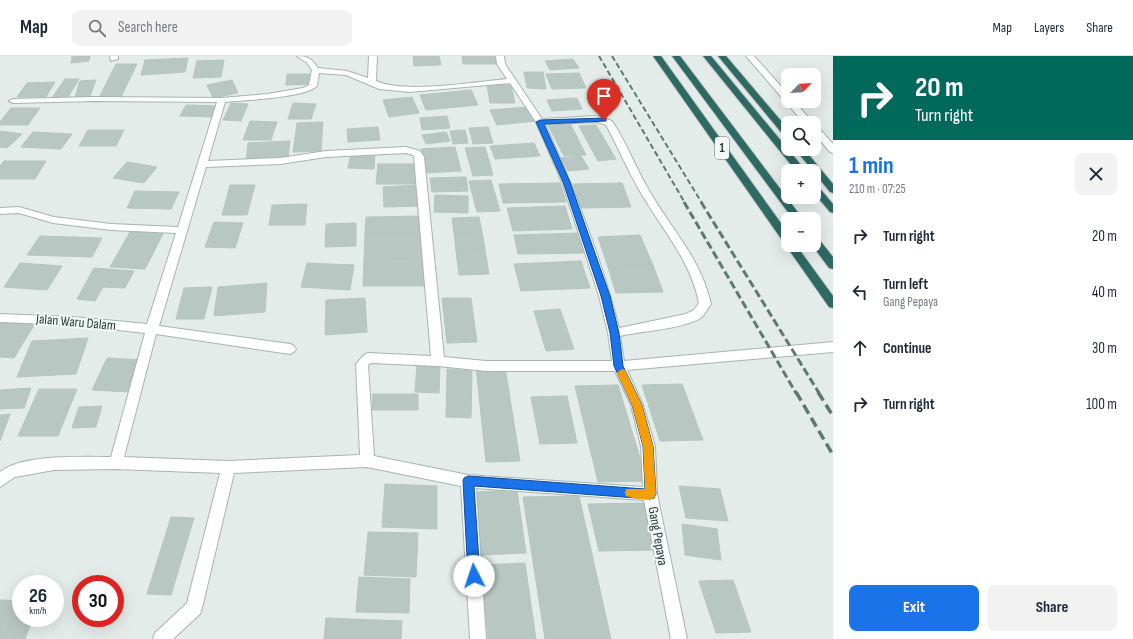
<!DOCTYPE html>
<html lang="en">
<head>
<meta charset="utf-8">
<style>
	:root { --surface:#fff; --page:#f2f2f3; --text:#1f2937; --muted:#747a83; --line:#e0e1e3; --accent:#1a73e8 }
	body { margin:0; font-family:"Sofia Sans Condensed",sans-serif; background:var(--page); color:var(--text); height:100vh; display:flex; flex-direction:column; font-size:15px; white-space:nowrap }
	* { box-sizing:border-box; margin:0 }
	p { font-size:13px; color:var(--muted) }
	.icon { flex:none; width:22px; height:22px; fill:none; stroke:currentColor; stroke-width:2; stroke-linecap:round; stroke-linejoin:round }
	.map { position:relative; flex:1; overflow:hidden }
	.drawer { display:flex; flex-direction:column; background:var(--surface); width:300px }
	.drawer>* { flex:none }
	.top-card { background:#00695c; color:#fff; overflow:hidden }
	.needle { width:26px; rotate:65deg }
	.buttons { position:absolute; left:781px; top:12px; display:grid; gap:8px }
	.buttons a { display:grid; place-items:center; width:40px; height:40px; border-radius:8px; background:var(--surface); box-shadow:0 4px 16px #0002; font-size:20px }
	.speed { position:absolute; left:12px; top:519px; display:flex; gap:8px; font-size:20px; font-weight:700; text-align:center }
	.speed>* { display:grid; place-content:center; width:52px; height:52px; border-radius:50%; background:var(--surface); box-shadow:0 4px 16px #0002; line-height:1 }
	.speed small { font-size:10px; font-weight:400 }
	.speed .limit { border:6px solid #d22; background:#fff; color:#111 }
	.pin { position:absolute; display:grid; place-items:center; width:34px; height:34px; color:#fff; margin:-41px -17px; border-radius:50% 50% 50% 0; rotate:-45deg; box-shadow:0 0 4px #0007 }
	.pin .icon { rotate:45deg }
	.me { position:absolute; width:44px; margin:-22px; rotate:356deg; stroke-linejoin:round; filter:drop-shadow(0 0 3px #0008) }
	.turn { display:flex; align-items:center; gap:14px; height:84px; padding:0 16px; font-size:18px }
	.turn .icon { width:52px; height:52px; stroke-width:2.5 }
	.turn b { display:block; font-size:28px; line-height:34px }
	.round { display:grid; place-items:center; flex:none; width:42px; height:42px; border-radius:8px; background:var(--page) }
	.head { display:flex; align-items:center; justify-content:space-between; height:68px; padding:0 16px }
	h1 { font-size:24px; font-weight:700; line-height:30px; color:var(--accent) }
	.cta { display:flex; gap:8px; margin-top:auto; padding:8px 16px }
	.cta a { flex:1; height:46px; border-radius:8px; background:var(--accent); color:#fff; font-size:16px; font-weight:700; line-height:46px; text-align:center }
	.cta a+a { background:var(--page); color:var(--text) }
	ul { padding:0; list-style:none }
	li { display:flex; align-items:center; gap:12px; height:56px; padding:0 16px }
	li div { flex:1 }
	li b { display:block; font-size:15px }
	li em { font-style:normal }
	header { display:flex; align-items:center; gap:24px; box-sizing:border-box; height:56px; padding:0 20px; background:var(--surface); border-bottom:1px solid var(--line) }
	header strong { font-size:19px }
	nav { display:flex; gap:22px; margin-inline-start:auto; font-size:14px }
	.search { width:280px; height:36px; background:var(--page); display:flex; align-items:center; gap:10px; box-sizing:border-box; padding:0 14px; border-radius:8px; color:var(--muted); font-size:15px }
	main { display:flex; flex:1; min-height:0 }
	.map>svg:first-child { display:block }
</style>
</head>
<body>
<header>
<strong>Map</strong>
<div class="search"><svg class="icon" aria-label="search" viewBox="0 0 24 24"><circle cx="10" cy="10" r="6"/><path d="M15 15l6 6"/></svg>Search here</div>
<nav><a>Map</a><a>Layers</a><a>Share</a></nav>
</header>
<main>
<div class="map">
<svg width="833" height="583" viewBox="0 0 833 583">
	<rect width="100%" height="100%" fill="#e3ece9"/>
	<!-- building -->
	<g fill="#b8c7c2" stroke="#b5c6c1">
		<polygon points="72,0 90,0 89,5 71,7"/>
		<polygon points="413,0 439,0 441,9 414,10"/>
		<polygon points="462,0 494,0 496,8 463,8"/>
		<polygon points="188,2 185,16 141,19 145,4"/>
		<polygon points="573,3 579,12 550,14 545,5"/>
		<polygon points="224,4 221,21 193,22 197,5"/>
		<polygon points="116,8 137,8 121,41 99,42"/>
		<polygon points="524,16 543,16 546,33 527,32"/>
		<polygon points="579,17 586,32 552,33 546,18"/>
		<polygon points="287,18 313,18 312,28 286,29"/>
		<polygon points="65,23 79,23 67,43 51,43"/>
		<polygon points="96,24 90,40 75,41 80,25"/>
		<polygon points="232,24 238,37 213,42 207,29"/>
		<polygon points="55,26 46,41 17,41 27,27"/>
		<polygon points="487,29 511,29 515,47 490,47"/>
		<polygon points="471,34 478,49 426,54 420,39"/>
		<polygon points="412,41 419,57 389,61 383,44"/>
		<polygon points="577,42 582,53 552,55 547,44"/>
		<polygon points="231,47 248,48 241,65 223,64"/>
		<polygon points="293,47 316,48 311,63 288,63"/>
		<polygon points="186,49 220,50 214,61 180,60"/>
		<polygon points="529,51 537,65 497,69 490,54"/>
		<polygon points="11,52 40,52 28,69 0,69 0,66"/>
		<polygon points="447,60 450,72 422,74 420,62"/>
		<polygon points="250,65 277,66 271,84 243,84"/>
		<polygon points="323,66 321,95 293,96 297,67"/>
		<polygon points="570,67 586,99 564,100 548,69"/>
		<polygon points="596,69 616,103 598,105 579,70"/>
		<polygon points="378,71 380,84 348,86 347,73"/>
		<polygon points="488,71 493,87 473,88 469,72"/>
		<polygon points="88,74 124,74 116,90 79,90"/>
		<polygon points="465,74 468,87 453,88 450,75"/>
		<polygon points="0,75 22,78 7,92 0,91"/>
		<polygon points="33,76 72,78 61,93 21,91"/>
		<polygon points="446,76 450,85 426,88 422,79"/>
		<polygon points="290,85 288,102 246,104 248,87"/>
		<polygon points="534,87 540,100 495,103 490,90"/>
		<polygon points="455,91 461,115 425,117 421,93"/>
		<polygon points="485,91 493,119 473,120 465,92"/>
		<polygon points="351,97 375,98 374,113 348,112"/>
		<polygon points="581,100 589,113 568,115 561,102"/>
		<polygon points="4,105 46,105 35,123 0,123 0,110"/>
		<polygon points="127,106 157,111 144,127 113,122"/>
		<polygon points="378,108 418,108 418,128 376,128"/>
		<polygon points="466,121 468,135 432,136 430,122"/>
		<polygon points="491,124 500,155 477,156 469,125"/>
		<polygon points="560,127 566,146 503,147 499,128"/>
		<polygon points="622,127 631,151 581,152 573,128"/>
		<polygon points="230,129 255,129 247,159 222,159"/>
		<polygon points="419,129 421,150 384,151 383,131"/>
		<polygon points="135,135 179,136 171,153 127,152"/>
		<polygon points="435,139 468,140 468,157 434,156"/>
		<polygon points="307,148 305,169 269,169 272,149"/>
		<polygon points="565,150 572,173 513,175 507,152"/>
		<polygon points="422,160 422,177 365,177 366,161"/>
		<polygon points="479,161 482,176 454,177 452,162"/>
		<polygon points="214,166 243,167 235,192 205,191"/>
		<polygon points="356,167 356,190 325,191 326,168"/>
		<polygon points="130,176 163,178 145,213 110,211"/>
		<polygon points="482,176 485,194 456,195 454,177"/>
		<polygon points="365,177 422,177 424,202 364,203"/>
		<polygon points="579,177 585,197 518,198 514,179"/>
		<polygon points="640,179 653,209 608,211 598,181"/>
		<polygon points="40,180 102,182 92,201 27,199"/>
		<polygon points="485,194 489,218 459,219 456,195"/>
		<polygon points="424,202 424,230 363,230 364,203"/>
		<polygon points="581,205 590,232 521,235 514,208"/>
		<polygon points="20,207 62,210 47,234 4,231"/>
		<polygon points="307,207 354,209 350,234 301,231"/>
		<polygon points="653,209 663,236 616,237 608,211"/>
		<polygon points="94,212 134,215 125,232 103,231 95,245 77,243"/>
		<polygon points="267,227 265,256 214,260 218,231"/>
		<polygon points="212,231 204,263 176,263 184,232"/>
		<polygon points="365,242 367,276 325,279 326,244"/>
		<polygon points="442,242 471,242 477,286 447,287"/>
		<polygon points="560,253 574,293 546,295 534,255"/>
		<polygon points="0,264 36,266 14,302 0,301"/>
		<polygon points="88,282 76,318 17,321 32,285"/>
		<polygon points="107,302 143,304 130,336 92,334"/>
		<polygon points="417,308 440,309 439,337 415,336"/>
		<polygon points="476,311 505,311 520,405 486,406"/>
		<polygon points="447,313 472,315 471,362 446,361"/>
		<polygon points="682,328 703,384 660,385 642,329"/>
		<polygon points="618,329 647,425 598,426 575,330"/>
		<polygon points="31,332 24,352 0,353 0,334"/>
		<polygon points="39,333 77,333 58,380 18,380"/>
		<polygon points="373,338 418,338 418,354 372,354"/>
		<polygon points="567,340 577,387 540,388 531,341"/>
		<polygon points="102,350 96,371 72,372 79,351"/>
		<polygon points="10,358 0,385 0,359"/>
		<polygon points="385,428 437,430 437,473 382,471"/>
		<polygon points="679,430 720,433 728,465 686,462"/>
		<polygon points="517,434 526,497 481,499 474,436"/>
		<polygon points="579,440 611,583 545,583 523,441"/>
		<polygon points="644,447 657,494 599,495 588,448"/>
		<polygon points="171,461 194,462 171,539 147,538"/>
		<polygon points="682,468 717,473 721,504 685,499"/>
		<polygon points="368,476 418,477 416,521 364,519"/>
		<polygon points="525,507 536,583 488,583 481,509"/>
		<polygon points="359,521 410,523 409,557 356,556"/>
		<polygon points="733,524 751,576 716,577 699,525"/>
		<polygon points="0,544 21,545 21,562 33,562 25,583 0,583"/>
		<polygon points="326,562 402,565 401,583 324,583"/>
	</g>
	<g fill="none" stroke-linecap="round" stroke-linejoin="round">
		<!-- street casing -->
		<g stroke="#a6b4b1" stroke-width="2">
			<g id="street">
				<polygon points="110,0 118,0 118,3 111,5"/>
				<path d="M297,0C308,0 312,3 318,12L347,15L368,22L369,0H377L376,25C404,38 474,26 507,23L497,8L496,0H504L505,8L542,63L597,60L612,65C627,87 636,113 650,136C673,176 700,201 711,248C708,252 705,258 702,261C686,273 641,275 620,280L624,305L833,286V296L627,314L643,349L655,390L657,438L687,583H671L644,444L476,432L486,583H470L461,430L367,411L234,417L202,552L200,558L173,583H153L155,577L187,547L220,417L116,413L54,414L15,421L0,431V416C22,398 82,401 111,401L145,277L73,269L0,266V258L73,261L147,268L176,177L111,174L53,167L19,157L0,158V152L19,151L54,161L111,168L178,171L217,46L94,45L13,47L9,45L13,43L94,41L222,42L267,38L303,32L309,29L312,14L307,7ZM319,17L346,19L379,33L409,36L510,27L536,66L562,126L599,240L608,277L612,305H486L444,301L424,101L420,95L406,91L326,95L280,102L208,105L225,46C244,44 305,42 317,30ZM597,66L606,69C618,91 628,115 641,137C663,175 690,203 699,247L694,254L686,258L619,272C601,202 575,134 545,68ZM406,97L413,99L414,101L431,300L368,297L364,299L356,308L360,399L228,405L124,401L156,278L290,298L294,296L296,293L294,290L290,288L159,270L206,111L280,108L326,101ZM371,307L438,310L486,315H615L631,349L641,390L643,431L468,419L374,400L368,309Z"/>
				<polygon points="746,0 754,0 788,38 788,45 794,45 813,67 804,67"/>
				<polygon points="814,69 817,70 833,88 833,97 830,96 814,77"/>
			</g>
		</g>
		<!-- highway casing -->
		<g stroke="#c1c9c8" stroke-width="2">
			<g id="highway">
				<polygon points="653,0 661,0 788,177 788,189 796,189 833,240 833,252 829,251"/>
				<polygon points="672,0 680,0 803,163 793,163"/>
				<polygon points="703,0 711,0 806,115 796,115"/>
				<polygon points="718,0 726,0 788,73 788,82 785,81"/>
				<polygon points="795,93 804,93 833,128 833,137 830,136"/>
				<polygon points="814,128 817,129 833,148 833,157 830,156 814,137"/>
				<polygon points="814,181 818,182 833,201 833,213 829,212 812,189 814,189"/>
			</g>
		</g>
		<!-- street -->
		<use href="#street" fill="#fff" fill-rule="evenodd"/>
		<!-- highway -->
		<use href="#highway" fill="#2f6964" fill-rule="evenodd"/>
		<!-- rail-far2 -->
		<g stroke="#5d7974" stroke-width="2" stroke-dasharray="5.5 3" stroke-linecap="butt">
			<polyline points="599,0 685,147"/>
			<polyline points="612,0 702,147"/>
		</g>
		<!-- rail-far1 -->
		<g stroke="#5d7974" stroke-width="3" stroke-dasharray="8 3.5" stroke-linecap="butt">
			<polyline points="684,146 796,337"/>
			<polyline points="701,146 819,337"/>
		</g>
		<!-- rail -->
		<g stroke="#5d7974" stroke-width="3.5" stroke-dasharray="10 5" stroke-linecap="butt">
			<polyline points="796,336 833,399"/>
			<polyline points="818,336 833,360"/>
		</g>
	</g>
	<!-- route -->
	<polygon fill="#1a73e8" stroke="#114b97" points="604,62 606,62 606,65 544,68 570,126 610,240 619,277 623,310 642,349 653,390 656,438 654,442 650,443 474,430 480,520 478,524 474,526 470,524 468,520 463,425 464,422 468,420 645,433 643,390 632,349 614,310 610,277 601,240 563,126 536,66 540,64"/>
	<!-- slow -->
	<path fill="#f59e0b" d="M622,313L625,314L642,349L653,390L656,438L654,442C647,445 634,443 626,440L625,437L626,433H645L643,390L632,349L617,317Z"/>
	<g text-anchor="middle" dominant-baseline="central" stroke-width="4" stroke-linejoin="round" paint-order="stroke">
		<!-- shield labels -->
		<rect fill="#f3f9f7" stroke="#617572" stroke-width="1" x="715" y="81" width="14" height="22" rx="3"/>
		<g font-size="13" font-weight="bold" fill="#233d39">
			<text x="722" y="92">1</text>
		</g>
		<!-- street labels -->
		<g font-size="14" fill="#233d39" stroke="#f3f9f7">
			<text transform="translate(76 266) rotate(5)">Jalan Waru Dalam</text>
			<text transform="translate(658 480) rotate(80)">Gang Pepaya</text>
		</g>
	</g>
</svg>
<div class="buttons">
<a><svg class="needle" viewBox="-14 -14 28 28"><path d="M0-13l5 13h-10z" fill="#e53935"/><path d="M0 13l5-13h-10z" fill="#747a83"/></svg></a>
<a><svg class="icon" aria-label="search" viewBox="0 0 24 24"><circle cx="10" cy="10" r="6"/><path d="M15 15l6 6"/></svg></a>
<a>+</a>
<a>−</a>
</div>
<div class="speed"><div>26<small>km/h</small></div><div class="limit">30</div></div>
<div class="pin" style="left:604px;top:64px;background:#d93025"><svg class="icon" aria-label="arrive" viewBox="0 0 24 24"><path d="M6 21V4h12l-3 4 3 4H6"/></svg></div>
<svg class="me" style="left:474px;top:520px" viewBox="-20 -20 40 40"><circle r="19" fill="#fff"/><path d="M0-13L10 11 0 6-10 11z" fill="#1a73e8"/></svg>
</div>
<section class="drawer">
<div class="top-card">
<div class="turn"><svg class="icon" aria-label="right" viewBox="0 0 24 24"><path d="M7 20v-9h11M14 6l5 5-5 5"/></svg><div><b>20 m</b>Turn right</div></div>
</div>
<div class="head"><div><h1>1 min</h1><p>210 m · 07:25</p></div><a class="round"><svg class="icon" aria-label="close" viewBox="0 0 24 24"><path d="M6 6l12 12M18 6L6 18"/></svg></a></div>
<ul>
<li><svg class="icon" aria-label="right" viewBox="0 0 24 24"><path d="M7 20v-9h11M14 6l5 5-5 5"/></svg><div><b>Turn right</b></div><em>20 m</em></li>
<li><svg class="icon" aria-label="left" viewBox="0 0 24 24"><path d="M17 20v-9H6M10 6l-5 5 5 5"/></svg><div><b>Turn left</b><p>Gang Pepaya</p></div><em>40 m</em></li>
<li><svg class="icon" aria-label="ahead" viewBox="0 0 24 24"><path d="M12 20V5M6 11l6-6 6 6"/></svg><div><b>Continue</b></div><em>30 m</em></li>
<li><svg class="icon" aria-label="right" viewBox="0 0 24 24"><path d="M7 20v-9h11M14 6l5 5-5 5"/></svg><div><b>Turn right</b></div><em>100 m</em></li>
</ul>
<div class="cta"><a>Exit</a><a>Share</a></div>
</section>
</main>
</body>
</html>
